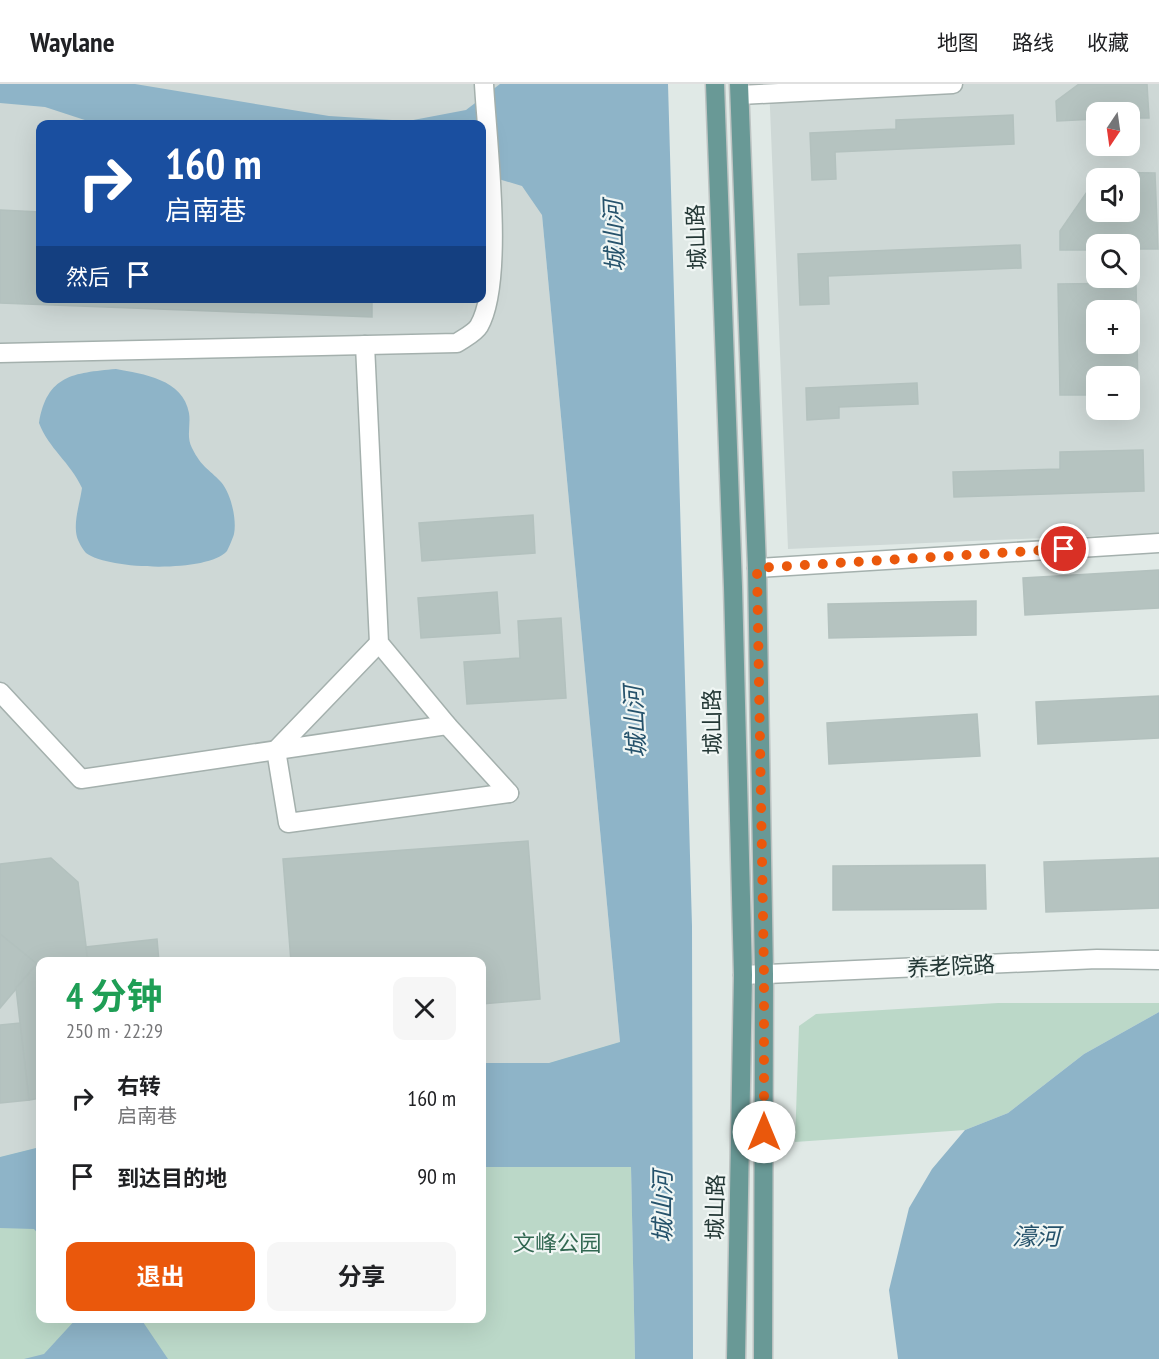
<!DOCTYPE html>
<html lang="zh">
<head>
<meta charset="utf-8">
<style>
	:root { --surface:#fff; --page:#f6f6f6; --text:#202124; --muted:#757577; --line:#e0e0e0; --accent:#ea580c }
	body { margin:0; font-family:"PT Sans Narrow","Noto Sans SC",sans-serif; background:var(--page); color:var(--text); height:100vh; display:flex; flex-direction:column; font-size:22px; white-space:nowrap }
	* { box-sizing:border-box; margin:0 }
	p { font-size:20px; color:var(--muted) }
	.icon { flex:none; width:33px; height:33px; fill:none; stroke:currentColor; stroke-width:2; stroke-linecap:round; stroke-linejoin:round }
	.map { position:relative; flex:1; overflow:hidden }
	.details { position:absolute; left:36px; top:873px; width:450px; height:366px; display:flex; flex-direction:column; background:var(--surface); border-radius:12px; box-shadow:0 6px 24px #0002 }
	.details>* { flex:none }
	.top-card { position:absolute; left:36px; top:36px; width:450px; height:183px; border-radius:12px; box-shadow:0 6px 24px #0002; background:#1a4fa0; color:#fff; overflow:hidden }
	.needle { width:39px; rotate:193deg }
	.fabs { position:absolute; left:1086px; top:18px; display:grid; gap:12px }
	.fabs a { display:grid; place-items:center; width:54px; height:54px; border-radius:12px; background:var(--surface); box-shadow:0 6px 24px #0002; font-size:30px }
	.pin { position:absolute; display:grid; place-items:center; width:51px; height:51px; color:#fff; margin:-26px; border:3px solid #fff; border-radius:50%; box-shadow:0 2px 6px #0007 }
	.me { position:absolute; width:66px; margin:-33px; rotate:0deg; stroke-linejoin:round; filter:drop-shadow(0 0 4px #0008) }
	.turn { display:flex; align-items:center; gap:21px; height:126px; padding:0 30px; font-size:27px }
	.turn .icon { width:78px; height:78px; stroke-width:2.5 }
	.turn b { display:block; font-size:42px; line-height:51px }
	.then { display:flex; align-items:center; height:57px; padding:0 30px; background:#0003; gap:12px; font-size:22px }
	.round { display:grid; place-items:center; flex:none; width:63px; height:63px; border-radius:12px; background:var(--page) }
	.overview { display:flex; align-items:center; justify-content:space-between; height:102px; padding:0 30px }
	h1 { font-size:36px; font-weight:700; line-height:45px; color:#1e9e55 }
	.action { display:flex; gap:12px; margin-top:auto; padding:12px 30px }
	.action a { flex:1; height:69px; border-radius:12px; background:var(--accent); color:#fff; font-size:24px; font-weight:700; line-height:69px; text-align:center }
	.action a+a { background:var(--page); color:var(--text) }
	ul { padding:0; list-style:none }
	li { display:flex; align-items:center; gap:18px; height:78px; padding:0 30px }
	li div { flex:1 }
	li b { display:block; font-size:22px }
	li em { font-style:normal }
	header { display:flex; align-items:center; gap:36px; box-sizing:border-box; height:84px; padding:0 30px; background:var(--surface); border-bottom:2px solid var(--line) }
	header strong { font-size:28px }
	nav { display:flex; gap:33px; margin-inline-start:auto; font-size:21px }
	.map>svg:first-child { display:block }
</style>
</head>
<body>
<header>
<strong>Waylane</strong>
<nav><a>地图</a><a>路线</a><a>收藏</a></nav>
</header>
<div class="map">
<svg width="1159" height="1275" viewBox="0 0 1159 1275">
	<rect width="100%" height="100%" fill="#e0e9e6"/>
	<!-- built -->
	<g fill="#ced8d6" fill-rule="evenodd">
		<path d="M0,0H536L542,131L620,958L549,979H482V878H40V1063L0,1073ZM40,40H482V214H40Z"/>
		<path d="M769,0H1159V449L788,465ZM1096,28H1130V62H1096ZM1096,94H1130V128H1096ZM1096,160H1130V194H1096ZM1096,226H1130V260H1096ZM1096,292H1130V326H1096Z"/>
	</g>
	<!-- green -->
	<g fill="#bbd8c8">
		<polygon points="998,919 1159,919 1159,928 1084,970 1008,1029 965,1046 795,1058 799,942 816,930"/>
		<polygon points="620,958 631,1083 635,1275 0,1275 0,1073 40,1063 40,1234 482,1234 482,979 549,979"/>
	</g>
	<!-- water -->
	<g fill="#8eb4c8">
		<polygon points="0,0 135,0 329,32 408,37 466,26 500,0 668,0 692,842 693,1275 635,1275 631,1083 482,1083 482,979 549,979 620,958 542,131 522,102 482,90 482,40 97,40 45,23 0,19"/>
		<path d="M116,285C143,290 183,295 189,329C191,341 186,353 192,364C202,384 208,384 221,398C231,409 237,436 234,450C233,454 229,463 227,467C208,489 108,486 86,469C83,466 78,457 77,453C73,438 80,419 82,404C70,378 49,365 39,339C47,291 73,289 116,285Z"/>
		<polygon points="1159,928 1159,1275 898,1275 889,1206 909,1124 932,1085 965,1046 1008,1029 1084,970"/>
		<polygon points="40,1063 40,1152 34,1145 0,1144 0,1073"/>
		<polygon points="77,1234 141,1235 168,1275 24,1275 44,1270"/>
	</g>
	<!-- building -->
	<g fill="#b5c3c0" stroke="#b3c1be" stroke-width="1.5" fill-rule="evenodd">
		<polygon points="1079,0 1147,0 1149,34 1130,34 1130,28 1096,28 1096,35 1057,37 1056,17"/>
		<polygon points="1013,31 1014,60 835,68 836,95 812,96 810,49 896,45 896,36"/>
		<polygon points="1101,88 1155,89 1158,165 1130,165 1130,160 1096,160 1096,166 1060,166 1060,147 1096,95 1096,128 1130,128 1130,94 1097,94"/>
		<polygon points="0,126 40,128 40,214 372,214 372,233 0,219"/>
		<polygon points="1020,161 1021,184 828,192 829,220 800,221 798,170"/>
		<path d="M1136,199L1138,310H1130V292H1096V311H1060L1058,200ZM1096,226H1130V260H1096Z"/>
		<polygon points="917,299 918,320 839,323 839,334 807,336 806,304"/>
		<polygon points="1143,366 1144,407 954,413 953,388 1060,385 1060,368"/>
		<polygon points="533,431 535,469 422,477 419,439"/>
		<polygon points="1159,486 1159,524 1025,531 1023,494"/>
		<polygon points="497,508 500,549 421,554 418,514"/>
		<polygon points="976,517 976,551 829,554 828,520"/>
		<polygon points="561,534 566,614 467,620 464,578 520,574 518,537"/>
		<polygon points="1159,612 1159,654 1038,660 1036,618"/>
		<polygon points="977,630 980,672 829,680 827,639"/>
		<polygon points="528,757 540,915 482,920 482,878 291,878 283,775"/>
		<polygon points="51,774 78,798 88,878 40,878 40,912 37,880 0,850 0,780"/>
		<polygon points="1159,774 1159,824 1046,828 1044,778"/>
		<polygon points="985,781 986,825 833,826 833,782"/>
		<polygon points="0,850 37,880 0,924"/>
		<polygon points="157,855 159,878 88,878 86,863"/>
		<polygon points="37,880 40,912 40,1014 29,1016 16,904"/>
		<polygon points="20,939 29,1016 0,1019 0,941"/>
	</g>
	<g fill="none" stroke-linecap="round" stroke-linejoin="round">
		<!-- minor casing -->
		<g stroke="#a4b0ad" stroke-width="21">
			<g id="minor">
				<polyline points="740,11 953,0"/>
				<polyline points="365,261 379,559 447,641 509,709"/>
				<path d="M0,269L457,259C464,254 475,249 479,242C505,197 487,56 484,0"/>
				<polyline points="757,484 1159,459"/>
				<polyline points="379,559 276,666 288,739 509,709"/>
				<polyline points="0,608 81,695 447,641"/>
				<polyline points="743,891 1097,875 1159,876"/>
			</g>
		</g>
		<!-- major casing -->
		<g stroke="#bdc3c2" stroke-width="21">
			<g id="major">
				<polyline points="715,0 733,503 743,891 736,1275"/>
				<polyline points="739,0 757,484 764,890 763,1275"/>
			</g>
		</g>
		<!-- minor -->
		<use href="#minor" stroke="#fff" stroke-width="18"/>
		<!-- major -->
		<use href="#major" stroke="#699996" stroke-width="18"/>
	</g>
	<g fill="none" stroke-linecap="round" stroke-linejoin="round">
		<!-- route -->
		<polyline stroke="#ea580c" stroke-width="10" stroke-dasharray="0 18" points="764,1048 764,890 757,484 1064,465"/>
	</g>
	<g text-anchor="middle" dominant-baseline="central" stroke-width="4.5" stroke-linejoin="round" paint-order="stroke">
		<!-- street labels -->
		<g font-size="22" fill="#233735" stroke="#f0f6f4">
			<text transform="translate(696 153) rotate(-92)">城山路</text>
			<text transform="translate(712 638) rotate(-91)">城山路</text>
			<text transform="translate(951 882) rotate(-3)">养老院路</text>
			<text transform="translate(715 1123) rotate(-89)">城山路</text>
		</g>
		<!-- park labels -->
		<g font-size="22" fill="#326852" stroke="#f0f6f4">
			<text x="557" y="1159">文峰公园</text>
		</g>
		<!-- water labels -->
		<g font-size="24" font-style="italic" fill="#25526b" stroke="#f0f6f4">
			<text transform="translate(614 152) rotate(-92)">城山河</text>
			<text transform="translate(635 638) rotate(-93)">城山河</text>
			<text transform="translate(662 1123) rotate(-90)">城山河</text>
			<text x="1036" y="1152">濠河</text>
		</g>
	</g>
</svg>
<div class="fabs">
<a><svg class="needle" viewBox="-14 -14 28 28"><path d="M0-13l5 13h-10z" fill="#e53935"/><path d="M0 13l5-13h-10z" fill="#757577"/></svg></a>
<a><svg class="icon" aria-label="sound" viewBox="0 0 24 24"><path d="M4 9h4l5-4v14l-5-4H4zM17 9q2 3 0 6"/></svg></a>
<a><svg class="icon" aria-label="search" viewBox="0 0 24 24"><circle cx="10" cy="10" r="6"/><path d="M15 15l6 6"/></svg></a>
<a>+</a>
<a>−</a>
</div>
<div class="pin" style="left:1064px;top:465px;background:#d93025"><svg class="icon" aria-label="arrive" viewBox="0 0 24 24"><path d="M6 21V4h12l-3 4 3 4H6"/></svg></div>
<svg class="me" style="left:764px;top:1048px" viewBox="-20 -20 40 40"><circle r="19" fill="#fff"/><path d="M0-13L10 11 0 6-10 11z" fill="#ea580c"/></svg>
<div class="top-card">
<div class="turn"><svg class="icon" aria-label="right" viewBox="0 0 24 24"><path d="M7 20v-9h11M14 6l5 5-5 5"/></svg><div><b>160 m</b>启南巷</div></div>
<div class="then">然后<svg class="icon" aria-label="arrive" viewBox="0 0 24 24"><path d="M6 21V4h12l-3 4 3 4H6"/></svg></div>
</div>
<section class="details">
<div class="overview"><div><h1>4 分钟</h1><p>250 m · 22:29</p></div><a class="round"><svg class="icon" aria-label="close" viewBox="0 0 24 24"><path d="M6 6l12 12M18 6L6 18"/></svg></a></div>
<ul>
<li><svg class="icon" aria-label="right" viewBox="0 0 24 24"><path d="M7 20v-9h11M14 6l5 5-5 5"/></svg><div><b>右转</b><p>启南巷</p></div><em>160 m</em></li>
<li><svg class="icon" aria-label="arrive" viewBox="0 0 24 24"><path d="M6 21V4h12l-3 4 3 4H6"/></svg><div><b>到达目的地</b></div><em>90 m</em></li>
</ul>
<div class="action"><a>退出</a><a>分享</a></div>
</section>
</div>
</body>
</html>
